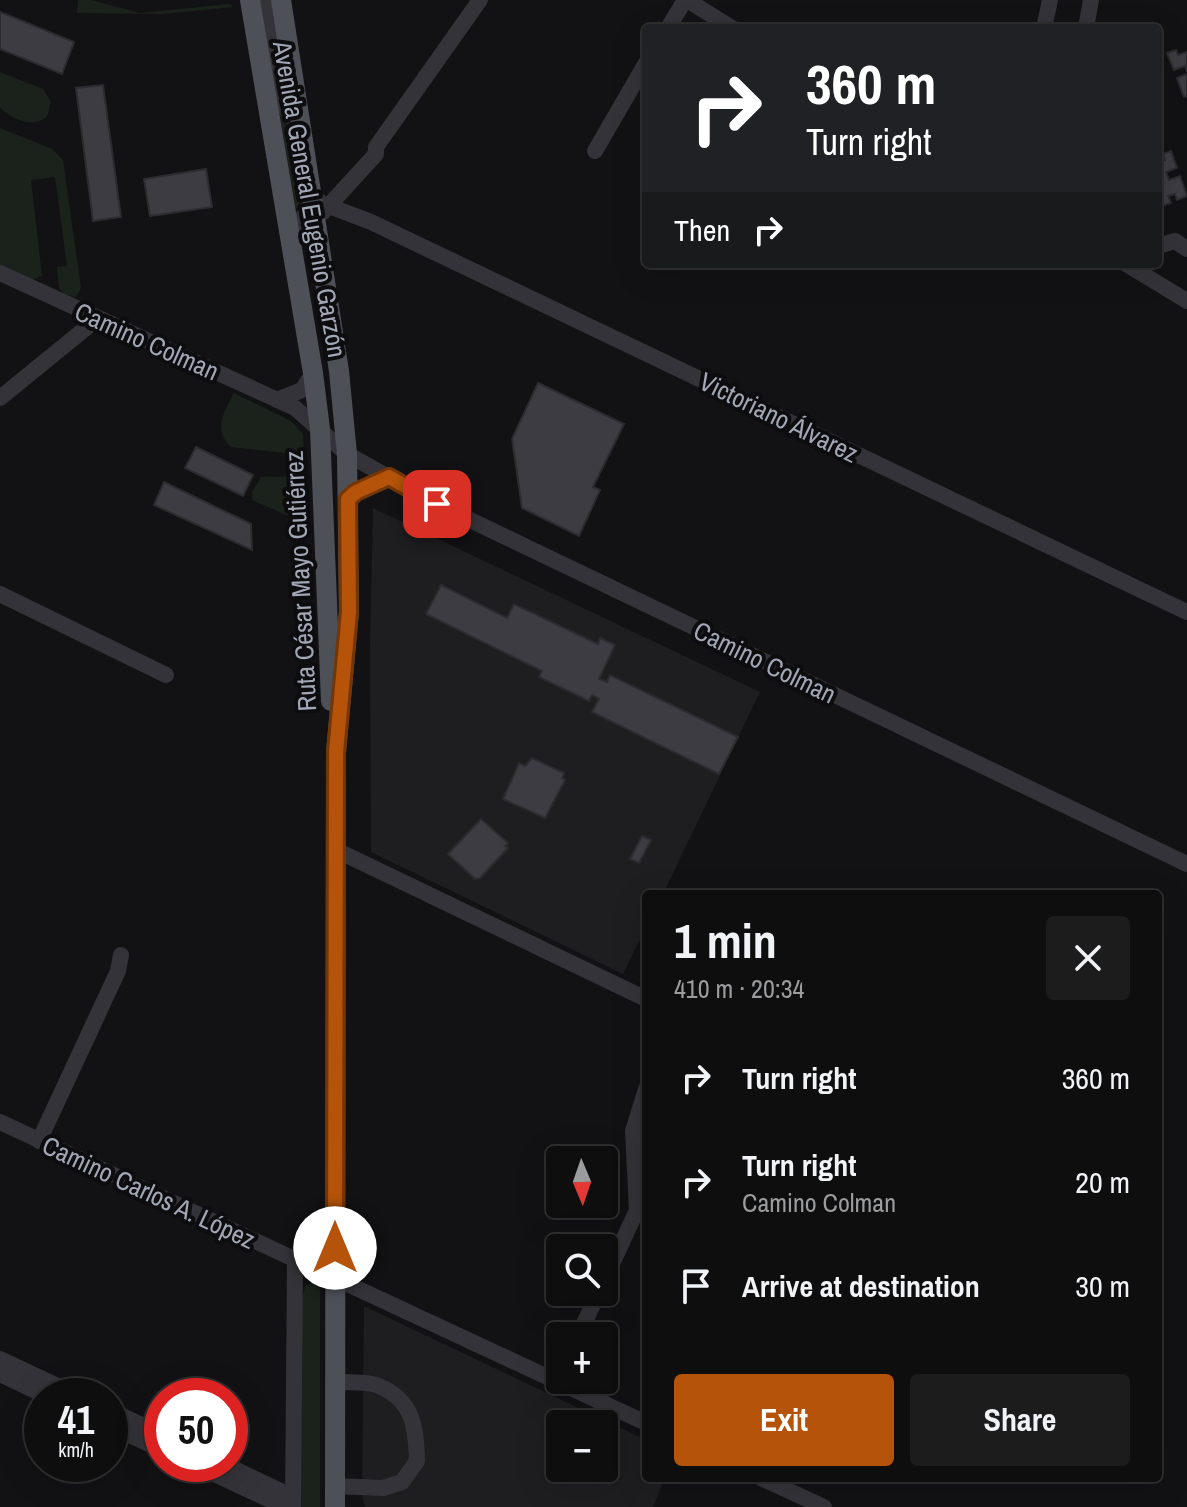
<!DOCTYPE html>
<html lang="en">
<head>
<meta charset="utf-8">
<style>
	:root { --surface:#0e0e0f; --page:#1c1c1d; --text:#f1f3f6; --muted:#9b9c9e; --line:#2e2e2f; --accent:#b45309 }
	body { margin:0; font-family:"Archivo Narrow",sans-serif; background:var(--page); color:var(--text); height:100vh; display:flex; flex-direction:column; font-size:30px; white-space:nowrap }
	* { box-sizing:border-box; margin:0 }
	p { font-size:26px; color:var(--muted) }
	.icon { flex:none; width:44px; height:44px; fill:none; stroke:currentColor; stroke-width:2; stroke-linecap:round; stroke-linejoin:round }
	.map { position:relative; flex:1; overflow:hidden }
	.sheet { position:absolute; left:642px; top:890px; width:520px; height:592px; display:flex; flex-direction:column; background:var(--surface); border-radius:8px; box-shadow:0 8px 32px #0002,0 0 0 2px var(--line) }
	.sheet>* { flex:none }
	.top-card { position:absolute; left:642px; top:24px; width:520px; height:244px; border-radius:8px; box-shadow:0 8px 32px #0002,0 0 0 2px var(--line); background:#202124; color:#fff; overflow:hidden }
	.needle { width:52px; rotate:178deg }
	.controls { position:absolute; left:546px; top:1146px; display:grid; gap:16px }
	.controls a { display:grid; place-items:center; width:72px; height:72px; border-radius:8px; background:var(--surface); box-shadow:0 8px 32px #0002,0 0 0 2px var(--line); font-size:40px }
	.speed { position:absolute; left:24px; top:1378px; display:flex; gap:16px; font-size:40px; font-weight:700; text-align:center }
	.speed>* { display:grid; place-content:center; width:104px; height:104px; border-radius:50%; background:var(--surface); box-shadow:0 8px 32px #0002,0 0 0 2px var(--line); line-height:1 }
	.speed small { font-size:20px; font-weight:400 }
	.speed .limit { border:12px solid #d22; background:#fff; color:#111 }
	.pin { position:absolute; display:grid; place-items:center; width:68px; height:68px; color:#fff; margin:-34px; border-radius:16px; box-shadow:0 4px 12px #0006 }
	.me { position:absolute; width:88px; margin:-44px; rotate:0deg; stroke-linejoin:round; filter:drop-shadow(0 0 6px #0008) }
	.turn { display:flex; align-items:center; gap:28px; height:168px; padding:0 32px; font-size:36px }
	.turn .icon { width:104px; height:104px; stroke-width:2.5 }
	.turn b { display:block; font-size:56px; line-height:68px }
	.then { display:flex; align-items:center; height:76px; padding:0 32px; background:#0003; gap:16px; font-size:30px }
	.round { display:grid; place-items:center; flex:none; width:84px; height:84px; border-radius:8px; background:var(--page) }
	.summary { display:flex; align-items:center; justify-content:space-between; height:136px; padding:0 32px }
	h1 { font-size:48px; font-weight:700; line-height:60px }
	.primary-button { display:flex; gap:16px; margin-top:auto; padding:16px 32px }
	.primary-button a { flex:1; height:92px; border-radius:8px; background:var(--accent); color:#fff; font-size:32px; font-weight:700; line-height:92px; text-align:center }
	.primary-button a+a { background:var(--page); color:var(--text) }
	ul { padding:0; list-style:none }
	li { display:flex; align-items:center; gap:24px; height:104px; padding:0 32px }
	li div { flex:1 }
	li b { display:block; font-size:30px }
	li em { font-style:normal }
	.map>svg:first-child { display:block }
</style>
</head>
<body>
<div class="map">
<svg width="1187" height="1507" viewBox="0 0 1187 1507">
	<rect width="100%" height="100%" fill="#121214"/>
	<!-- built -->
	<g fill="#1e1e21" fill-rule="evenodd">
		<polygon points="373,508 760,692 663,894 646,894 646,927 623,974 371,852 370,646"/>
		<path d="M364,1306L646,1440V1478H665L653,1507H365L362,1497ZM560,1424H604V1468H560Z"/>
	</g>
	<!-- green -->
	<g fill="#1a221b">
		<polygon points="78,0 91,0 140,13 230,4 233,7 162,14 77,13"/>
		<path d="M0,72L43,89L51,102L47,117C31,128 14,120 0,108Z"/>
		<polygon points="278,106 296,153 303,204 295,209"/>
		<polygon points="0,128 52,149 63,160 81,288 76,297 64,294 59,288 57,267 67,266 55,177 31,180 42,276 32,280 0,266"/>
		<path d="M234,393L291,421L303,434L304,455L231,447C212,429 224,413 234,393Z"/>
		<polygon points="300,476 302,522 252,500 252,492 261,477"/>
		<polygon points="313,1283 320,1289 320,1507 299,1507 302,1297 306,1285"/>
	</g>
	<!-- building -->
	<g fill="#3c3c42" stroke="#2c2c30" stroke-width="2">
		<polygon points="0,12 74,42 62,74 0,49"/>
		<polygon points="1176,50 1178,55 1187,52 1187,72 1185,66 1174,70 1167,53"/>
		<polygon points="1187,74 1187,96 1184,97 1177,78"/>
		<polygon points="103,85 121,217 93,221 76,88"/>
		<polygon points="1171,151 1177,168 1166,172 1169,180 1180,176 1187,196 1177,200 1175,194 1168,196 1171,203 1159,207 1158,184 1163,183 1158,175 1158,162 1165,160 1163,154"/>
		<polygon points="206,169 212,207 150,216 144,179"/>
		<polygon points="538,383 624,424 593,487 600,490 579,536 522,508 512,439"/>
		<polygon points="196,447 253,475 243,496 185,468"/>
		<polygon points="164,482 251,524 252,550 154,505"/>
		<polygon points="441,585 507,618 514,604 598,644 600,638 615,645 599,679 607,682 610,675 738,737 719,774 592,712 599,699 592,695 589,701 539,677 542,671 426,614"/>
		<polygon points="532,758 564,773 562,778 565,780 545,818 503,799 519,763 525,766"/>
		<polygon points="481,819 508,843 505,846 508,848 480,878 475,879 448,854"/>
		<polygon points="642,836 651,840 639,863 630,859"/>
	</g>
	<g fill="none" stroke-linecap="round" stroke-linejoin="round">
		<!-- minor -->
		<g stroke="#333339" stroke-width="16">
			<polyline points="267,0 286,109 300,129"/>
			<polyline points="687,0 732,28"/>
			<polyline points="668,28 685,0"/>
			<polyline points="1044,28 1050,0"/>
			<polyline points="1086,28 1091,0"/>
			<polyline points="595,151 646,63"/>
			<polyline points="329,206 371,222 1187,612"/>
			<polyline points="322,213 376,154 376,147 480,0"/>
			<polyline points="289,231 319,201"/>
			<polyline points="1158,246 1175,241 1187,249"/>
			<polyline points="1126,264 1187,301"/>
			<polyline points="0,273 295,408 347,454 437,504 1187,864"/>
			<polyline points="0,398 97,319"/>
			<polyline points="277,400 302,390 313,373"/>
			<polyline points="348,499 356,492 389,477"/>
			<polyline points="0,594 166,675"/>
			<polyline points="336,850 646,999"/>
			<polyline points="0,1122 646,1423"/>
			<polyline points="39,1141 118,971 121,955"/>
			<polyline points="604,1281 637,1210 633,1131 646,1089"/>
			<polyline points="578,1336 599,1292"/>
			<polyline points="0,1359 79,1396"/>
			<polyline points="0,1374 46,1396"/>
			<path d="M335,1382C348,1383 368,1381 379,1386C414,1401 416,1428 417,1461L402,1482L383,1488L335,1486"/>
			<polyline points="110,1410 162,1435"/>
			<polyline points="110,1426 162,1450"/>
			<polyline points="193,1464 285,1507"/>
			<polyline points="224,1464 293,1497"/>
			<polyline points="761,1478 824,1507"/>
			<polyline points="293,1507 295,1261"/>
		</g>
		<!-- major -->
		<g stroke="#4e5058" stroke-width="20">
			<polyline points="250,0 313,373 320,429 331,701"/>
			<polyline points="281,0 339,371 347,454 349,612 336,752 335,1507"/>
		</g>
	</g>
	<g fill="none" stroke-linecap="round" stroke-linejoin="round">
		<!-- route casing -->
		<g stroke="#753606" stroke-width="20">
			<polyline id="route" points="335,1248 336,752 349,612 348,499 356,492 389,477 437,504"/>
		</g>
		<!-- route -->
		<use href="#route" stroke="#b45309" stroke-width="14"/>
	</g>
	<g text-anchor="middle" dominant-baseline="central" stroke-width="8" stroke-linejoin="round" paint-order="stroke">
		<!-- street labels -->
		<g font-size="26" fill="#a2a7b6" stroke="#0d0d0f">
			<text transform="translate(310 199) rotate(80)">Avenida General Eugenio Garzón</text>
			<text transform="translate(147 341) rotate(24)">Camino Colman</text>
			<text transform="translate(779 417) rotate(26)">Victoriano Álvarez</text>
			<text transform="translate(300 581) rotate(-93)">Ruta César Mayo Gutiérrez</text>
			<text transform="translate(765 662) rotate(26)">Camino Colman</text>
			<text transform="translate(149 1192) rotate(25)">Camino Carlos A. López</text>
		</g>
	</g>
</svg>
<div class="controls">
<a><svg class="needle" viewBox="-14 -14 28 28"><path d="M0-13l5 13h-10z" fill="#e53935"/><path d="M0 13l5-13h-10z" fill="#9b9c9e"/></svg></a>
<a><svg class="icon" aria-label="search" viewBox="0 0 24 24"><circle cx="10" cy="10" r="6"/><path d="M15 15l6 6"/></svg></a>
<a>+</a>
<a>−</a>
</div>
<div class="speed"><div>41<small>km/h</small></div><div class="limit">50</div></div>
<div class="pin" style="left:437px;top:504px;background:#d93025"><svg class="icon" aria-label="arrive" viewBox="0 0 24 24"><path d="M6 21V4h12l-3 4 3 4H6"/></svg></div>
<svg class="me" style="left:335px;top:1248px" viewBox="-20 -20 40 40"><circle r="19" fill="#fff"/><path d="M0-13L10 11 0 6-10 11z" fill="#b45309"/></svg>
<div class="top-card">
<div class="turn"><svg class="icon" aria-label="right" viewBox="0 0 24 24"><path d="M7 20v-9h11M14 6l5 5-5 5"/></svg><div><b>360 m</b>Turn right</div></div>
<div class="then">Then<svg class="icon" aria-label="right" viewBox="0 0 24 24"><path d="M7 20v-9h11M14 6l5 5-5 5"/></svg></div>
</div>
<section class="sheet">
<div class="summary"><div><h1>1 min</h1><p>410 m · 20:34</p></div><a class="round"><svg class="icon" aria-label="close" viewBox="0 0 24 24"><path d="M6 6l12 12M18 6L6 18"/></svg></a></div>
<ul>
<li><svg class="icon" aria-label="right" viewBox="0 0 24 24"><path d="M7 20v-9h11M14 6l5 5-5 5"/></svg><div><b>Turn right</b></div><em>360 m</em></li>
<li><svg class="icon" aria-label="right" viewBox="0 0 24 24"><path d="M7 20v-9h11M14 6l5 5-5 5"/></svg><div><b>Turn right</b><p>Camino Colman</p></div><em>20 m</em></li>
<li><svg class="icon" aria-label="arrive" viewBox="0 0 24 24"><path d="M6 21V4h12l-3 4 3 4H6"/></svg><div><b>Arrive at destination</b></div><em>30 m</em></li>
</ul>
<div class="primary-button"><a>Exit</a><a>Share</a></div>
</section>
</div>
</body>
</html>
